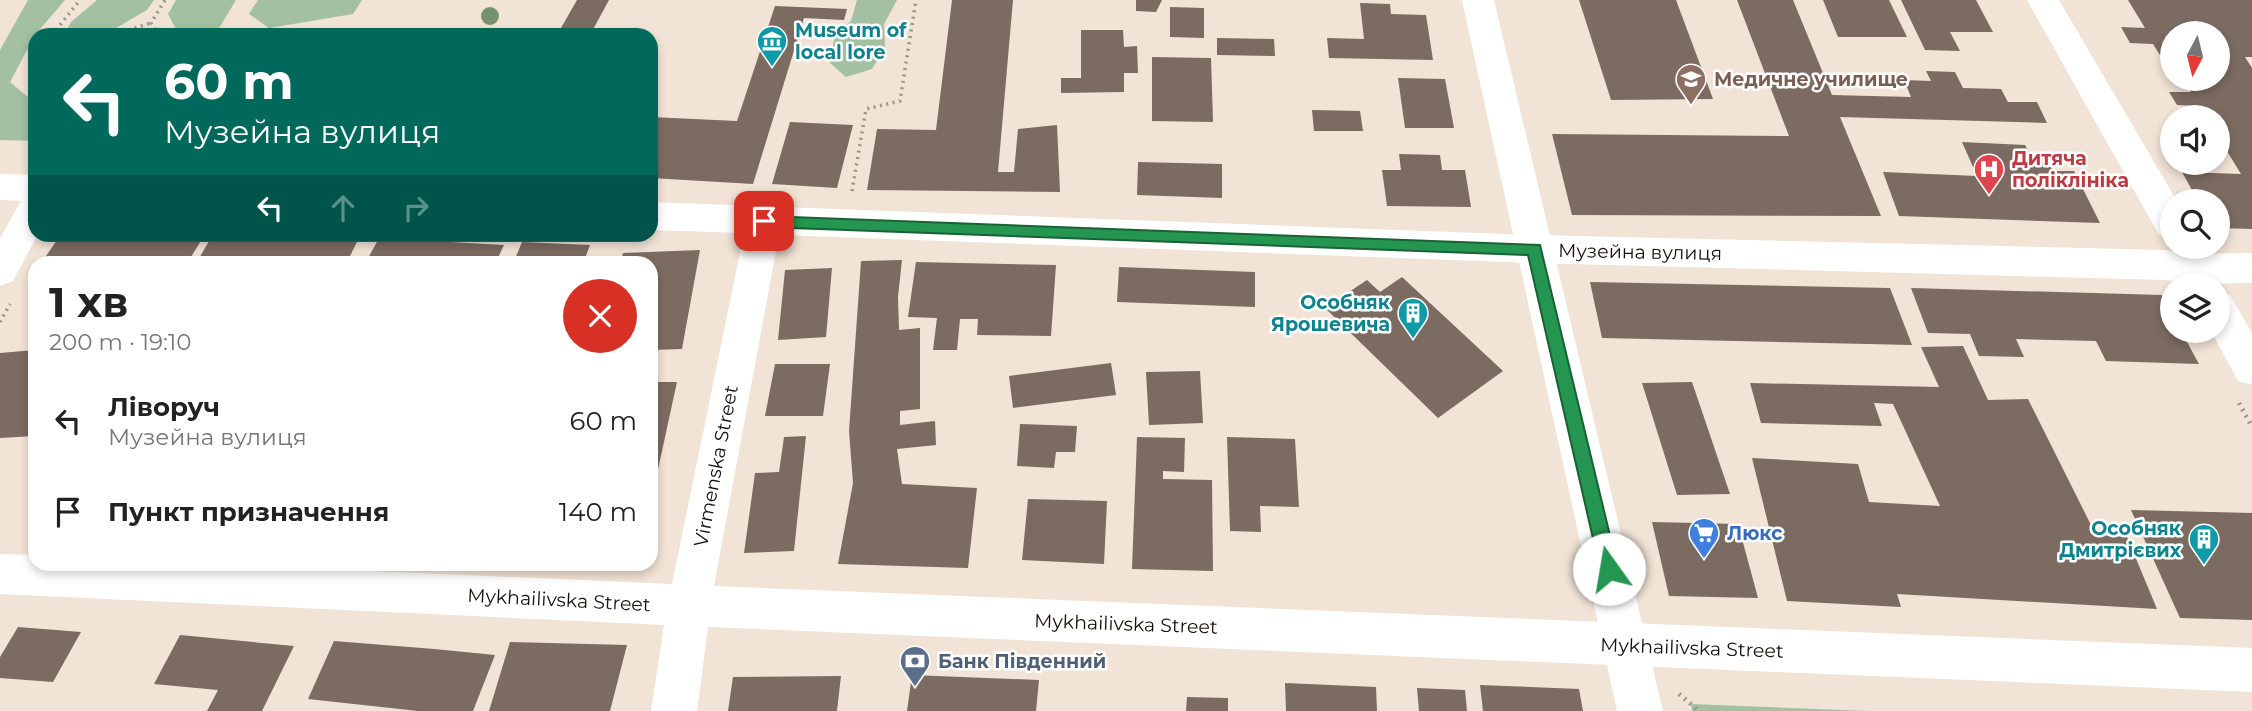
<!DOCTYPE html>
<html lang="uk">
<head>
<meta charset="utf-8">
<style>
	:root { --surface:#fff; --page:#f6f6f6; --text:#222; --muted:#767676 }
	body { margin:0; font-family:Montserrat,sans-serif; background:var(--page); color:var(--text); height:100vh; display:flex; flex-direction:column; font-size:26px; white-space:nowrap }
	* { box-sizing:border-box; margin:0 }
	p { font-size:23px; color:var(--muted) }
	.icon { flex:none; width:38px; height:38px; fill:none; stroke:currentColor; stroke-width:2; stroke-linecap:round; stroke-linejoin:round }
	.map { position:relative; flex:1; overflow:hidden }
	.side { position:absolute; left:28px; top:256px; width:630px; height:315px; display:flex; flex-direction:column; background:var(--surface); border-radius:21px; box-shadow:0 4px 10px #0003 }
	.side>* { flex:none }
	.hud { position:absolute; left:28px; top:28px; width:630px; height:214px; border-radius:21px; box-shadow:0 4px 10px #0003; background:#00695c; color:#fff; overflow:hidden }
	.needle { width:46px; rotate:187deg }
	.buttons { position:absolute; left:2160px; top:21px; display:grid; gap:14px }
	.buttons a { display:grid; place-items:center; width:70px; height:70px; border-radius:50%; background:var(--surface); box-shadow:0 4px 10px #0003; font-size:35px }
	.pin { position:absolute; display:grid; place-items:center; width:60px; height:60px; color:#fff; margin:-30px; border-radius:14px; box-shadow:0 4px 10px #0006 }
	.me { position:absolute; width:77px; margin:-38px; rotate:347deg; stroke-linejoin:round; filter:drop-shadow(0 0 5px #0008) }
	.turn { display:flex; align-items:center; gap:24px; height:147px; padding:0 21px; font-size:32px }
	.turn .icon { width:91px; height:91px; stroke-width:2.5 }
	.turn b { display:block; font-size:49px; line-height:60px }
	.lanes { display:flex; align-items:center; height:66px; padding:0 21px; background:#0003; justify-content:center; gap:35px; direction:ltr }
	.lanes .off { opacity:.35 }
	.round { display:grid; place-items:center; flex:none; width:74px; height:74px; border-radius:37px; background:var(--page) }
	.head { display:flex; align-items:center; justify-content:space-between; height:119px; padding:0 21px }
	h1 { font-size:42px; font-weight:700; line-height:52px }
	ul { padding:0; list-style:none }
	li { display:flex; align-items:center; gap:21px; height:91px; padding:0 21px }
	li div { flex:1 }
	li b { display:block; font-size:26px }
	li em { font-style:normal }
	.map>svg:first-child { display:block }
</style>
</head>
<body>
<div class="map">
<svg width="2252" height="711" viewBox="0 0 2252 711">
	<rect width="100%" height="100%" fill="#f1e3d5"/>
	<!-- green -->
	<g fill="#a3c0a3">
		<polygon points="28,0 65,0 35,35 10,82 35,103 35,141 0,140 0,50"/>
		<polygon points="97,0 154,0 147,10 104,35 64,35 71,22"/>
		<polygon points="176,0 236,0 218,30 218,35 179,35 168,14"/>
		<polygon points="258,0 362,0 353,14 269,28 249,14"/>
		<polygon points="857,0 897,0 884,24 885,47 872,69 846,77 830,63 835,34 851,21"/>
		<polygon points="1691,704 1869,711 1692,711"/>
	</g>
	<!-- building -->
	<g fill="#7b6b61">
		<polygon points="577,0 609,0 590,35 557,35"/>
		<polygon points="952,0 1013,0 998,172 1014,172 1018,129 1057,125 1060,192 867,190 877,129 936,130"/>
		<polygon points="1136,0 1162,0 1156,12 1136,11"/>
		<polygon points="1579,0 1676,0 1713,99 1611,100"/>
		<polygon points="1737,0 1793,0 1832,95 1911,97 1904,80 1931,81 1926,71 1955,72 1963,88 2001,89 2008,102 2037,102 2047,123 1840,117 1881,216 1572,215 1552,134 1789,136"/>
		<polygon points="1823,0 1889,0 1907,37 1838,37"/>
		<polygon points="1901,0 1976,0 1993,32 1950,32 1960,51 1925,50"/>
		<polygon points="2128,0 2252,0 2252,57 2245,57 2252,68 2252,229 2217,228 2217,201 2198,201 2182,172 2241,174 2217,135 2217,117 2206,117 2199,106 2177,105 2169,92 2191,92 2183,79 2217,79 2217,33 2172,33 2172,69 2168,68 2153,44 2130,43 2121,27 2145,28"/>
		<polygon points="1360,3 1390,4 1391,14 1426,15 1433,60 1329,58 1327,38 1364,39"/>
		<polygon points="775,6 847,9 844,20 804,18 753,184 651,178 651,117 737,121"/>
		<polygon points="1170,7 1204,8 1204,38 1170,37"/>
		<polygon points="1081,30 1123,30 1124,47 1137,46 1138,73 1124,73 1124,92 1061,93 1061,78 1081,78"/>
		<polygon points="1217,38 1274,39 1275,56 1217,55"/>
		<polygon points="1152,57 1211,58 1213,122 1152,121"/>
		<polygon points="1398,78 1445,79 1454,128 1405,128"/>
		<polygon points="1312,110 1360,111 1363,131 1314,131"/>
		<polygon points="790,122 853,125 837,188 772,184"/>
		<polygon points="1962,142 2025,145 2032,158 2047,159 2053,171 2074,171 2100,223 1899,216 1883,172 1977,176"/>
		<polygon points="1399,154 1440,155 1442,170 1465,170 1471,207 1387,206 1382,170 1401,170"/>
		<polygon points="1138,162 1222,164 1222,198 1137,195"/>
		<polygon points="61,234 205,234 188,262 42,262"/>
		<polygon points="213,234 257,234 359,238 347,262 197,262"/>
		<polygon points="379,238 504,245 496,262 366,262"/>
		<polygon points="522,242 590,245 584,261 515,259"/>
		<polygon points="700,250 682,349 651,350 651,262 621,262 623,253"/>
		<polygon points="902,260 898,297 899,330 920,328 920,409 900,411 900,425 935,421 936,445 897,449 902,484 977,488 968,568 838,564 853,483 849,431 861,261"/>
		<polygon points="916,262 1056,265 1051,336 977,335 978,319 960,319 957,350 933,350 937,318 908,317"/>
		<polygon points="1119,267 1255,272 1255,307 1117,302"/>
		<polygon points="832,268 826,337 778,340 785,270"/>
		<polygon points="1402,277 1503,371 1438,418 1325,308 1367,280 1380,292"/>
		<polygon points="1590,282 1890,288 1912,345 1602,338"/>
		<polygon points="1911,288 2162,295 2172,313 2172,331 2181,331 2199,364 2106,361 2096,341 2016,339 2024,357 1979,356 1970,334 1928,333"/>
		<polygon points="1963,346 1988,400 2028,399 2096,535 2127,537 2157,609 1897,594 1901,607 1787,601 1752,458 1858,464 1869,502 1940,506 1893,404 1874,403 1882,426 1761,423 1750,383 1939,387 1921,347"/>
		<polygon points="35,350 35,436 0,438 0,353"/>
		<polygon points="1111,363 1116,395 1013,408 1009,376"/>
		<polygon points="775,364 830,364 823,416 765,416"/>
		<polygon points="1200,371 1203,423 1149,425 1146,372"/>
		<polygon points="651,382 677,382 652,497 651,496"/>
		<polygon points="1692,382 1730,494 1677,495 1642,383"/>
		<polygon points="1020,424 1077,426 1075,452 1056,452 1054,468 1017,466"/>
		<polygon points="806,436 794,551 744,553 755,473 779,472 784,437"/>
		<polygon points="1137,437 1185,438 1184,472 1163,471 1163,479 1212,480 1213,571 1132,569"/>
		<polygon points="1227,437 1295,439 1299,507 1260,506 1261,532 1230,531"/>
		<polygon points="1028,499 1107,501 1104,564 1022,560"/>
		<polygon points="2131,510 2252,513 2252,620 2180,618"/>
		<polygon points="1652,522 1738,524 1758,598 1669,596"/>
		<polygon points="18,627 81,632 53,682 0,678 0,657"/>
		<polygon points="180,635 294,646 262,711 207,711 218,690 154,684"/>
		<polygon points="334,641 434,649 495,655 473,711 418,711 308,699"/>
		<polygon points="510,642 627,645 610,711 489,711"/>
		<polygon points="912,675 1039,680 1036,711 907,711"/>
		<polygon points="841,676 837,711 728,711 733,677"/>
		<polygon points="1285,683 1376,687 1377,711 1286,711"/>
		<polygon points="1480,685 1579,689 1583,711 1483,711"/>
		<polygon points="1417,688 1465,690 1467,711 1419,711"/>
		<polygon points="1187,697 1228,698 1228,711 1186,711"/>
	</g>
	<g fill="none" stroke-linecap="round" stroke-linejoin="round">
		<!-- path-far1 -->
		<g stroke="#9d9388" stroke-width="3.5" stroke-dasharray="2 4.5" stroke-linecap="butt">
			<polyline points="52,35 80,0"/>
			<polyline points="124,35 131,29 151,23"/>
			<polyline points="159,35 151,23 165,0"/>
			<polyline points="35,59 35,65"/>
			<polyline points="852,191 866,109 900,101 916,0"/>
			<polyline points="0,322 10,304"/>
		</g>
		<!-- path -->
		<g stroke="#9d9388" stroke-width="4.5" stroke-dasharray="2 5" stroke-linecap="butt">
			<polyline points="2239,403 2252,427"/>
			<polyline points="1679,694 1699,711"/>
		</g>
		<!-- minor -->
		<g fill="#fff" fill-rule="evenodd">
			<polygon points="2027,0 2059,0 2177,201 2172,201 2172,239 2159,235"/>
			<polygon points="0,174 35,175 35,234 38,234 13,281 0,286 0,238 21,201 0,200"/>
			<polygon points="651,202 1534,235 2166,250 2197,254 2252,253 2252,283 2197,284 2166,280 1534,263 779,235 714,586 2252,648 2252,692 708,627 697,711 651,711 664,625 0,594 0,554 35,555 35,564 214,564 672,584 744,233 651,230"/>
			<polygon points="2217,291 2230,295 2252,333 2252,385 2238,381 2211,331 2217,331"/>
		</g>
		<!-- tertiary -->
		<polygon fill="#fff" fill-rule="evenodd" points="1462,0 1494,0 1663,711 1617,711"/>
	</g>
	<!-- trees -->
	<circle fill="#76916e" cx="490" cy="16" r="9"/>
	<!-- route -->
	<polygon fill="#259651" stroke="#186235" stroke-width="2" points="764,216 1540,245 1618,569 1615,575 1609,577 1603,575 1600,569 1528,255 764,227 756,221"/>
	<!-- icons -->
	<defs>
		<g id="museum-pin" transform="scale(1.575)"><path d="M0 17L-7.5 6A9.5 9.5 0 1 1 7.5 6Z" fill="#0f9aa8" stroke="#fff"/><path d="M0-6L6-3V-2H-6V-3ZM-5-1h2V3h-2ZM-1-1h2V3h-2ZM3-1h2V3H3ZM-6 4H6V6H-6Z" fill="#fff"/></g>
		<g id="university-pin" transform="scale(1.575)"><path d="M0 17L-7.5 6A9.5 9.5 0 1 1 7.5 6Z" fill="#8d6e63" stroke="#fff"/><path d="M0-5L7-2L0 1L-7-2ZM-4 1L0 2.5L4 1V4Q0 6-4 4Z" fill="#fff"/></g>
		<g id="hospital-pin" transform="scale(1.575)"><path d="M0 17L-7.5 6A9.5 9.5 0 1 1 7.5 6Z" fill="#e0444e" stroke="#fff"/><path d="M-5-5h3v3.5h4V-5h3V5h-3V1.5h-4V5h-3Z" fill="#fff"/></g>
		<g id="building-pin" transform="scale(1.575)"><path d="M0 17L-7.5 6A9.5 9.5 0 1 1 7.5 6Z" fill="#0f9aa8" stroke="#fff"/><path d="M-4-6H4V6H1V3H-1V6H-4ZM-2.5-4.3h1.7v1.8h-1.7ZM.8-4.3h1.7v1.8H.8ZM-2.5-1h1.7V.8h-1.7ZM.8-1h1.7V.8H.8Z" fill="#fff"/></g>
		<g id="supermarket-pin" transform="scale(1.575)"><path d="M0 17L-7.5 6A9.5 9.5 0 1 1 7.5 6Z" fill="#3f7fe0" stroke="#fff"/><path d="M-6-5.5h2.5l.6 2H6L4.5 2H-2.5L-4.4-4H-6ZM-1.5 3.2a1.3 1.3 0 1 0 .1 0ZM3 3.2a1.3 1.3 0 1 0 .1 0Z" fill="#fff"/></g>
		<g id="bank-pin" transform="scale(1.575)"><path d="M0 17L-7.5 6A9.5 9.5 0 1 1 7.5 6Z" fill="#5c6f8a" stroke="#fff"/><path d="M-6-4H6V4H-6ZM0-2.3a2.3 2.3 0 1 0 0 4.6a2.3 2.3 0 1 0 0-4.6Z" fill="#fff"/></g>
	</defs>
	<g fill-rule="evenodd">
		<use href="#museum-pin" x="772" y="41"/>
		<use href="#university-pin" x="1691" y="79"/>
		<use href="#hospital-pin" x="1989" y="169"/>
		<use href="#building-pin" x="1413" y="313"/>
		<use href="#supermarket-pin" x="1704" y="533"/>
		<use href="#building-pin" x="2204" y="539"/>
		<use href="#bank-pin" x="915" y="661"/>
	</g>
	<g text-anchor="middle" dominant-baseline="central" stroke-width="5" stroke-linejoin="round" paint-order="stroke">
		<!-- culture labels -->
		<g font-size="19" font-weight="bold" fill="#0d838f" stroke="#fff" text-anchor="end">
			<text x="795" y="30" text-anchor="start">Museum of<tspan x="795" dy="22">local lore</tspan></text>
			<text x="1390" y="302">Особняк<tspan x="1390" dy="22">Ярошевича</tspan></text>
			<text x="2181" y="528">Особняк<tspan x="2181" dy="22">Дмитрієвих</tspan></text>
		</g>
		<!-- education labels -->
		<g font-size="19" font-weight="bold" fill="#785e54" stroke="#fff" text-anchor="start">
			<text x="1714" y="79">Медичне училище</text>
		</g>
		<!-- health labels -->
		<g font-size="19" font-weight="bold" fill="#be3a42" stroke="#fff" text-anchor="start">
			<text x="2012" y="158">Дитяча<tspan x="2012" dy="22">поліклініка</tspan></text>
		</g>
		<!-- street labels -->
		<g font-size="19" fill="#16120d" stroke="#fff">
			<text transform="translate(1640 252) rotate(1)">Музейна вулиця</text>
			<text transform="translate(716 466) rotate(-79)">Virmenska Street</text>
			<text transform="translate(559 600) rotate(3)">Mykhailivska Street</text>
			<text transform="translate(1126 624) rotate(2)">Mykhailivska Street</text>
			<text transform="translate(1692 648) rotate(2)">Mykhailivska Street</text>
		</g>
		<!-- shop labels -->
		<g font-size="19" font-weight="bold" fill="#366cbe" stroke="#fff" text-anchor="start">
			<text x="1727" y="533">Люкс</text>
		</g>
		<!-- service labels -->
		<g font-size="19" font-weight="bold" fill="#4e5e75" stroke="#fff" text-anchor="start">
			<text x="938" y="661">Банк Південний</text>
		</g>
	</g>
</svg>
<div class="buttons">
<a><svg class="needle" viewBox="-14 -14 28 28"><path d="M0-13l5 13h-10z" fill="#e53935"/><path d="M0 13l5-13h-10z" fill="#767676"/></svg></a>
<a><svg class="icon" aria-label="sound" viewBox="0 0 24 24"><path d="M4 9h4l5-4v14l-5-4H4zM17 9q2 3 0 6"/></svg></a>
<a><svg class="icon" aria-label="search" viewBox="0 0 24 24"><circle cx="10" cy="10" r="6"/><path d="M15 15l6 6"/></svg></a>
<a><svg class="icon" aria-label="layers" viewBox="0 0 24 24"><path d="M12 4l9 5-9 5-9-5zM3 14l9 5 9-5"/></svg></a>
</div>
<div class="pin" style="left:764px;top:221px;background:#d93025"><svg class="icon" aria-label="arrive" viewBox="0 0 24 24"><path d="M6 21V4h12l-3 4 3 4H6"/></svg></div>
<svg class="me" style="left:1609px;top:569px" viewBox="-20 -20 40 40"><circle r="19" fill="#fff"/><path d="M0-13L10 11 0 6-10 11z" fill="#259651"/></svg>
<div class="hud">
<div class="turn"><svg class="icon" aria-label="left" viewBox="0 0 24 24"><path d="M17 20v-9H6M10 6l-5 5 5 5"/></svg><div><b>60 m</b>Музейна вулиця</div></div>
<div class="lanes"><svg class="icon" aria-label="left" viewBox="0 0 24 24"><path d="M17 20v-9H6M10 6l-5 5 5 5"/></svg><svg class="icon off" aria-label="ahead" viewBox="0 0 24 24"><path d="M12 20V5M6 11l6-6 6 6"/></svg><svg class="icon off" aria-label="right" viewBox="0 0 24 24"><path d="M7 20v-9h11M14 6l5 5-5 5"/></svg></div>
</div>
<section class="side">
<div class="head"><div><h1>1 хв</h1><p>200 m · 19:10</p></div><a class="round" style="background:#d93025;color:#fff"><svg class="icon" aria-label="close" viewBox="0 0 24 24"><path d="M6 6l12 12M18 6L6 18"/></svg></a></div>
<ul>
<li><svg class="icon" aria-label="left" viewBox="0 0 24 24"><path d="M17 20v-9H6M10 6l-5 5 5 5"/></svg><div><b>Ліворуч</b><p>Музейна вулиця</p></div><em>60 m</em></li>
<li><svg class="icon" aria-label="arrive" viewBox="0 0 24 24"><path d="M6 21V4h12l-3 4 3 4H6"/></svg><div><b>Пункт призначення</b></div><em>140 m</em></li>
</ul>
</section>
</div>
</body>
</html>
